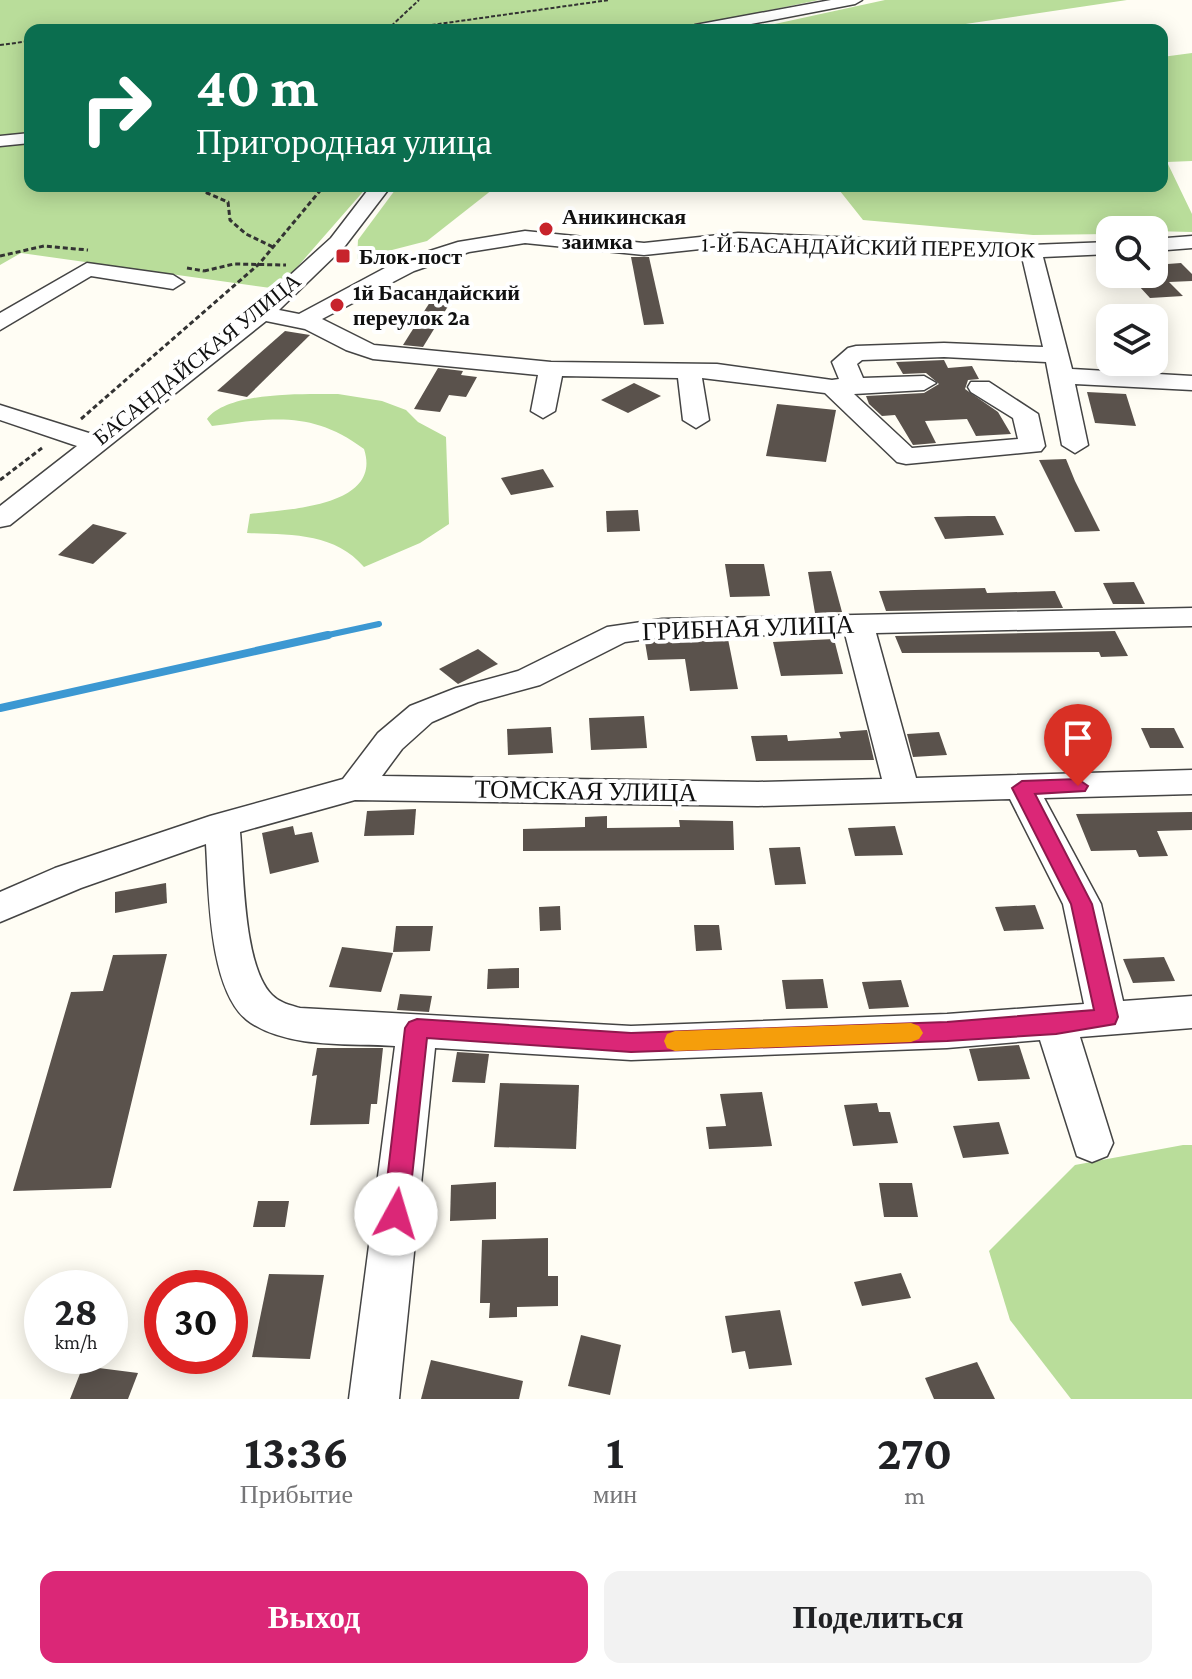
<!DOCTYPE html>
<html lang="ru">
<head>
<meta charset="utf-8">
<style>
	:root { --surface:#fff; --page:#f2f2f2; --text:#202124; --muted:#757577; --accent:#db2777 }
	body { margin:0; font-family:"Crimson Pro",serif; background:var(--page); color:var(--text); height:100vh; display:flex; flex-direction:column; font-size:30px; white-space:nowrap }
	* { box-sizing:border-box; margin:0 }
	p { font-size:26px; color:var(--muted) }
	.icon { flex:none; width:44px; height:44px; fill:none; stroke:currentColor; stroke-width:2; stroke-linecap:round; stroke-linejoin:round }
	.map { position:relative; height:1399px; overflow:hidden }
	.sheet { display:flex; flex-direction:column; background:var(--surface); flex:1 }
	.sheet>* { flex:none }
	.banner { position:absolute; left:24px; top:24px; width:1144px; height:168px; border-radius:16px; box-shadow:0 4px 20px #0003; background:#0b6e4f; color:#fff; overflow:hidden }
	.buttons { position:absolute; left:1096px; top:216px; display:grid; gap:16px }
	.buttons a { display:grid; place-items:center; width:72px; height:72px; border-radius:16px; background:var(--surface); box-shadow:0 4px 20px #0003; font-size:40px }
	.speed { position:absolute; left:24px; top:1270px; display:flex; gap:16px; font-size:40px; font-weight:700; text-align:center }
	.speed>* { display:grid; place-content:center; width:104px; height:104px; border-radius:50%; background:var(--surface); box-shadow:0 4px 20px #0003; line-height:1 }
	.speed small { font-size:20px; font-weight:400 }
	.speed .limit { border:12px solid #d22; background:#fff; color:#111 }
	.pin { position:absolute; display:grid; place-items:center; width:68px; height:68px; color:#fff; margin:-82px -34px; border-radius:50% 50% 50% 0; rotate:-45deg; box-shadow:0 0 8px #0007 }
	.pin .icon { rotate:45deg }
	.me { position:absolute; width:88px; margin:-44px; rotate:6deg; stroke-linejoin:round; filter:drop-shadow(0 0 6px #0008) }
	.turn { display:flex; align-items:center; gap:28px; height:168px; padding:0 40px; font-size:36px }
	.turn .icon { width:104px; height:104px; stroke-width:2.5 }
	.turn b { display:block; font-size:56px; line-height:68px }
	.eta { display:flex; justify-content:space-evenly; align-items:center; height:136px; text-align:center }
	.eta b { font-size:48px; font-weight:700; line-height:56px }
	.primary-button { display:flex; gap:16px; margin-top:auto; padding:16px 40px }
	.primary-button a { flex:1; height:92px; border-radius:16px; background:var(--accent); color:#fff; font-size:32px; font-weight:700; line-height:92px; text-align:center }
	.primary-button a+a { background:var(--page); color:var(--text) }
	.map>svg:first-child { display:block }
</style>
</head>
<body>
<div class="map">
<svg width="1192" height="1399" viewBox="0 0 1192 1399">
	<rect width="100%" height="100%" fill="#fffdf4"/>
	<!-- forest -->
	<g fill="#b9dd9a">
		<polygon points="0,0 819,0 674,30 30,30 30,186 368,186 278,289 21,253 0,265"/>
		<polygon points="885,0 1127,0 925,30 747,30"/>
		<polygon points="1192,53 1192,161 1167,162 1192,214 1192,232 1110,230 1110,234 1033,235 863,220 836,186 1162,186 1162,57"/>
		<polygon points="398,186 497,186 427,241 357,259 358,240"/>
		<path d="M338,394L382,401L406,410L418,422L446,437L449,524L420,543L364,567C334,532 290,535 247,533L250,514C287,509 383,507 364,449C312,410 272,418 212,426L207,419C228,391 306,394 338,394Z"/>
		<polygon points="1183,1145 1192,1145 1192,1399 1071,1399 1010,1320 989,1251 1075,1165"/>
	</g>
	<g fill="none" stroke-linecap="round" stroke-linejoin="round">
		<!-- stream-far1 -->
		<polyline stroke="#3c98d2" stroke-width="6" points="319,637 379,624"/>
		<!-- stream -->
		<polyline stroke="#3c98d2" stroke-width="8" points="0,708 328,635"/>
	</g>
	<!-- building -->
	<g fill="#5a524c">
		<polygon points="631,257 649,257 664,324 644,325"/>
		<polygon points="1181,263 1192,274 1192,281 1169,282 1183,296 1150,298 1128,274 1154,274 1154,265"/>
		<polygon points="435,294 450,303 423,347 403,345"/>
		<polygon points="285,331 310,335 247,397 217,391"/>
		<polygon points="944,360 948,368 972,366 979,379 968,380 965,389 998,412 1011,434 976,436 967,419 925,421 936,443 913,445 895,415 882,416 869,404 866,396 924,393 939,384 926,373 903,374 896,362"/>
		<polygon points="438,368 463,371 461,375 477,377 466,397 449,395 440,412 414,409"/>
		<polygon points="634,383 661,396 628,413 601,400"/>
		<polygon points="1087,392 1126,394 1136,426 1095,423"/>
		<polygon points="777,404 836,410 826,462 766,456"/>
		<polygon points="1066,459 1075,481 1100,531 1075,532 1039,460"/>
		<polygon points="543,469 554,487 511,495 501,478"/>
		<polygon points="638,510 640,531 607,532 606,511"/>
		<polygon points="968,516 995,516 1004,535 945,539 934,517"/>
		<polygon points="93,524 127,533 93,564 58,555"/>
		<polygon points="725,564 764,564 770,596 730,597"/>
		<polygon points="831,571 842,612 815,613 808,572"/>
		<polygon points="1134,582 1145,604 1113,604 1103,583"/>
		<polygon points="985,588 987,593 1055,591 1063,608 886,611 879,591"/>
		<polygon points="1115,631 1128,656 1101,657 1099,652 902,653 895,636"/>
		<polygon points="728,639 738,689 690,691 685,659 648,660 645,642"/>
		<polygon points="834,639 843,674 781,676 773,642"/>
		<polygon points="478,649 498,664 458,684 439,669"/>
		<polygon points="644,716 647,748 591,750 589,718"/>
		<polygon points="551,727 553,753 508,755 507,729"/>
		<polygon points="1141,728 1174,728 1184,748 1150,748"/>
		<polygon points="1089,729 1099,750 1073,751 1064,730"/>
		<polygon points="867,730 874,760 756,761 751,736 787,735 788,741 841,738 839,732"/>
		<polygon points="939,732 947,755 913,757 907,734"/>
		<polygon points="416,809 414,835 364,836 367,811"/>
		<polygon points="1192,812 1192,830 1157,831 1168,856 1139,857 1136,850 1091,851 1076,814"/>
		<polygon points="607,816 607,828 680,827 679,820 733,821 734,850 523,851 523,829 585,827 585,817"/>
		<polygon points="293,826 295,835 312,832 319,862 270,874 262,833"/>
		<polygon points="895,826 903,855 855,856 848,828"/>
		<polygon points="800,847 806,884 775,885 769,848"/>
		<polygon points="166,883 167,903 115,913 115,892"/>
		<polygon points="1035,905 1044,929 1004,931 995,907"/>
		<polygon points="560,906 561,930 540,931 539,907"/>
		<polygon points="694,925 719,925 722,950 696,951"/>
		<polygon points="396,926 433,926 430,951 393,952"/>
		<polygon points="342,947 393,953 381,992 329,987"/>
		<polygon points="167,954 111,1188 13,1191 71,992 103,991 113,955"/>
		<polygon points="1164,957 1175,981 1133,983 1123,959"/>
		<polygon points="519,968 519,988 487,989 488,969"/>
		<polygon points="823,979 828,1008 786,1009 782,980"/>
		<polygon points="901,980 909,1007 869,1009 862,982"/>
		<polygon points="400,994 432,996 429,1012 397,1010"/>
		<polygon points="1019,1045 1030,1079 978,1081 969,1049"/>
		<polygon points="317,1048 383,1048 377,1104 371,1104 369,1124 310,1125 317,1075 312,1076"/>
		<polygon points="457,1052 489,1054 485,1083 452,1082"/>
		<polygon points="500,1083 579,1085 576,1149 494,1147"/>
		<polygon points="762,1092 772,1146 709,1149 706,1127 726,1126 720,1094"/>
		<polygon points="877,1103 879,1112 890,1112 898,1143 853,1146 844,1105"/>
		<polygon points="999,1122 1009,1154 963,1158 953,1126"/>
		<polygon points="496,1182 496,1219 450,1221 451,1185"/>
		<polygon points="879,1183 912,1183 918,1217 884,1217"/>
		<polygon points="258,1201 289,1201 285,1227 253,1227"/>
		<polygon points="548,1238 548,1276 558,1276 558,1306 517,1307 517,1317 489,1318 490,1303 480,1303 482,1240"/>
		<polygon points="901,1273 911,1298 862,1306 854,1282"/>
		<polygon points="269,1274 324,1275 310,1359 252,1357"/>
		<polygon points="780,1310 792,1365 749,1369 745,1351 732,1353 725,1316"/>
		<polygon points="581,1335 621,1345 610,1395 568,1386"/>
		<polygon points="431,1360 523,1381 519,1399 421,1399"/>
		<polygon points="977,1362 995,1399 934,1399 925,1378"/>
		<polygon points="83,1366 138,1373 128,1399 70,1399"/>
	</g>
	<g fill="none" stroke-linecap="round" stroke-linejoin="round">
		<!-- minor casing -->
		<g stroke="#444" stroke-width="3">
			<g id="minor">
				<polygon points="831,0 862,0 855,4 720,30 687,30 695,25"/>
				<polygon points="30,133 30,143 0,146 0,136"/>
				<path d="M371,186H391L345,246L279,310L299,314L398,261L458,242L525,231L644,243L738,233L1031,245L1110,242V254L1043,257L1072,369L1192,376V390L1075,384L1088,445L1075,453L1062,445L1046,362L944,357L862,360L857,364L863,378L924,376L936,383L924,390L854,394L912,448L1018,439L1013,418L971,392L968,387L971,382H989L1038,414L1045,446L1041,451L906,464L897,462L825,393L702,378L709,420L696,428L683,420L678,378L562,376L555,411L543,418L531,411L538,375L373,359L346,350L305,329L266,321L10,525L0,527V506L77,446L0,420V405L92,434L254,308L331,238ZM525,243L644,255L738,245L1022,257L1043,347L944,343L856,346L848,348L832,362L839,379L832,380L717,364L551,362L374,345L322,319L414,271L469,252Z"/>
				<polygon points="1192,236 1192,248 1154,251 1154,239"/>
				<polygon points="87,263 173,275 184,282 173,289 91,276 0,330 0,313"/>
				<path d="M1192,608V626L876,633L916,778L1192,770V794L1044,798L1101,904L1123,1001L1192,996V1028L1080,1037L1113,1143L1107,1156L1092,1162L1077,1156L1040,1040L947,1048L631,1060L435,1048L399,1399H349L395,1046C350,1043 291,1049 251,1023C208,995 209,890 206,844L81,888L0,922V892L55,868L210,816L343,779L378,733L410,706L456,688L518,671L607,627L662,619ZM845,634L882,779L758,782L382,776L402,749L432,722L478,702L540,685L625,642L662,637ZM1010,799L1063,904L1084,1004L947,1014L631,1026L300,1008C290,1005 280,1003 272,995C243,966 244,873 240,832L355,800L758,806Z"/>
			</g>
		</g>
		<!-- path-far1 -->
		<g stroke="#333" stroke-width="2" stroke-dasharray="4 2" stroke-linecap="butt">
			<polyline points="387,30 419,0"/>
			<polyline points="396,30 609,0"/>
			<polyline points="0,45 30,41"/>
		</g>
		<!-- path -->
		<g stroke="#333" stroke-width="3" stroke-dasharray="5 3" stroke-linecap="butt">
			<polyline points="201,186 207,193 228,202 230,220 246,234 273,247"/>
			<polyline points="0,256 44,246 88,250"/>
			<polyline points="187,268 204,271"/>
			<polyline points="204,271 234,264 286,265"/>
			<polyline points="81,419 259,264 324,186"/>
			<polyline points="0,480 42,448"/>
		</g>
		<!-- minor -->
		<use href="#minor" fill="#fff" fill-rule="evenodd"/>
	</g>
	<!-- route -->
	<polygon fill="#db2777" stroke="#8e194d" stroke-width="2" points="1078,779 1088,786 1085,791 1035,794 1092,904 1118,1017 1115,1024 1056,1034 947,1041 631,1052 427,1038 408,1214 405,1222 396,1225 387,1222 383,1214 405,1028 409,1022 417,1019 631,1033 947,1022 1094,1010 1071,904 1012,788 1022,781"/>
	<!-- slow -->
	<polygon fill="#f59e0b" points="911,1023 919,1026 923,1033 919,1039 911,1042 675,1051 667,1048 664,1041 667,1034 675,1031"/>
	<!-- markers -->
	<g fill="#c7232c" stroke="#fff" stroke-width="3">
		<circle cx="546" cy="229" r="8"/>
		<rect x="335" y="248" width="16" height="16" rx="4"/>
		<circle cx="337" cy="305" r="8"/>
	</g>
	<g text-anchor="middle" dominant-baseline="central" stroke-width="8" stroke-linejoin="round" paint-order="stroke">
		<!-- far-poi labels -->
		<g font-size="22" font-weight="bold" fill="#111" stroke="#fff" text-anchor="start">
			<text x="562" y="216">Аникинская<tspan x="562" dy="25">заимка</tspan></text>
			<text x="359" y="256">Блок-пост</text>
			<text x="353" y="292">1й Басандайский<tspan x="353" dy="25">переулок 2а</tspan></text>
		</g>
		<!-- far-street labels -->
		<g font-size="22" fill="#111" stroke="#fff">
			<text transform="translate(868 247) rotate(1)">1-Й БАСАНДАЙСКИЙ ПЕРЕУЛОК</text>
			<text transform="translate(197 359) rotate(-39)">БАСАНДАЙСКАЯ УЛИЦА</text>
		</g>
		<!-- street labels -->
		<g font-size="26" fill="#111" stroke="#fff">
			<text transform="translate(748 628) rotate(-2)">ГРИБНАЯ УЛИЦА</text>
			<text transform="translate(586 791) rotate(1)">ТОМСКАЯ УЛИЦА</text>
		</g>
	</g>
</svg>
<div class="buttons">
<a><svg class="icon" aria-label="search" viewBox="0 0 24 24"><circle cx="10" cy="10" r="6"/><path d="M15 15l6 6"/></svg></a>
<a><svg class="icon" aria-label="layers" viewBox="0 0 24 24"><path d="M12 4l9 5-9 5-9-5zM3 14l9 5 9-5"/></svg></a>
</div>
<div class="speed"><div>28<small>km/h</small></div><div class="limit">30</div></div>
<div class="pin" style="left:1078px;top:786px;background:#d93025"><svg class="icon" aria-label="arrive" viewBox="0 0 24 24"><path d="M6 21V4h12l-3 4 3 4H6"/></svg></div>
<svg class="me" style="left:396px;top:1214px" viewBox="-20 -20 40 40"><circle r="19" fill="#fff"/><path d="M0-13L10 11 0 6-10 11z" fill="#db2777"/></svg>
<div class="banner">
<div class="turn"><svg class="icon" aria-label="right" viewBox="0 0 24 24"><path d="M7 20v-9h11M14 6l5 5-5 5"/></svg><div><b>40 m</b>Пригородная улица</div></div>
</div>
</div>
<section class="sheet">
<div class="eta">
<div><b>13:36</b><p>Прибытие</p></div>
<div><b>1</b><p>мин</p></div>
<div><b>270</b><p>m</p></div>
</div>
<div class="primary-button"><a>Выход</a><a>Поделиться</a></div>
</section>
</body>
</html>
